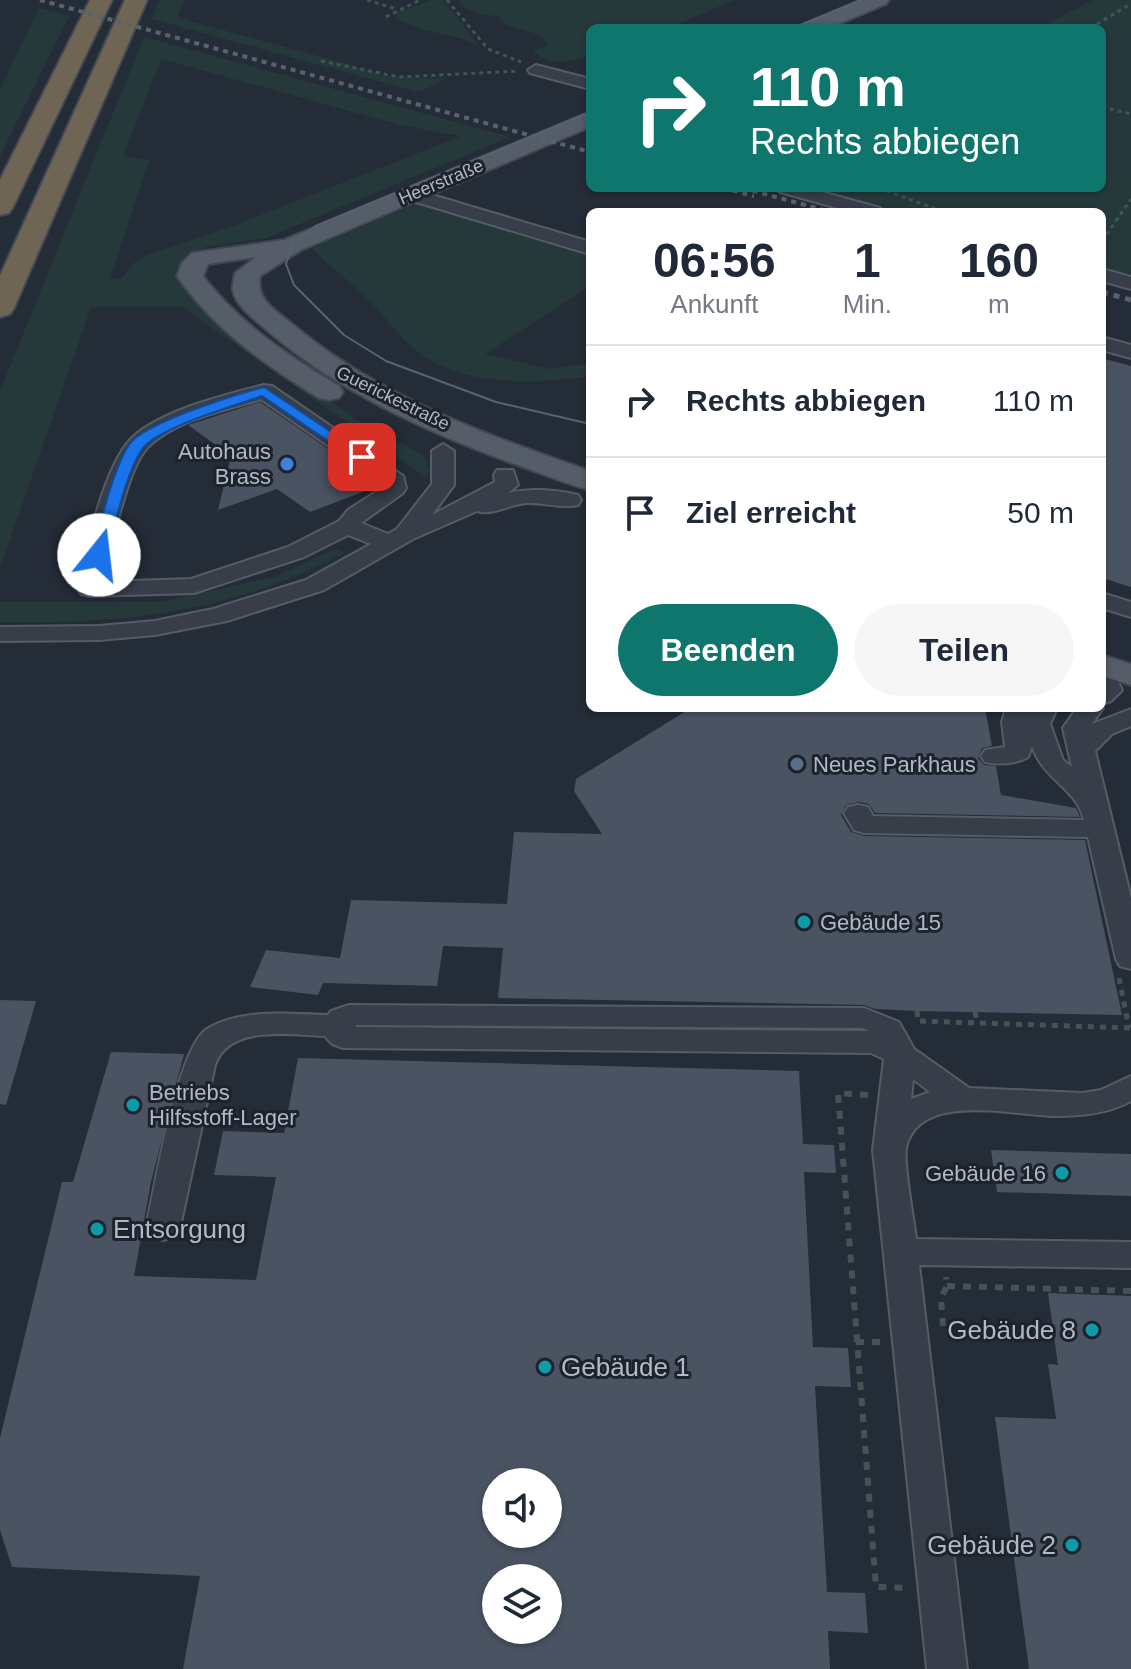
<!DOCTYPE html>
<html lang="de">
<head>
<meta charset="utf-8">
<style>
	:root { --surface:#fff; --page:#f6f6f7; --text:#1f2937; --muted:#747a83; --line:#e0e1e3; --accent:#0f766e }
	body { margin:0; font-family:Arial,sans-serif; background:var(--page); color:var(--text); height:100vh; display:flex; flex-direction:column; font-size:30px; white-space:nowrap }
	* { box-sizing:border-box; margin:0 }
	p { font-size:26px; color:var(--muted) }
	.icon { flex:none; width:44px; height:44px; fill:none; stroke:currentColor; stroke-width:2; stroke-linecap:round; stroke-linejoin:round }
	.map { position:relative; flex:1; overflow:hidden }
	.details { position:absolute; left:586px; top:208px; width:520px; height:504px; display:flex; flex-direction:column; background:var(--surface); border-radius:12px; box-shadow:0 2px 6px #0004 }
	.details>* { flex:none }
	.banner { position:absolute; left:586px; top:24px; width:520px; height:168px; border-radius:12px; box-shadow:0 2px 6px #0004; background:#0f766e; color:#fff; overflow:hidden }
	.fabs { position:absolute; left:482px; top:1468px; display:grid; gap:16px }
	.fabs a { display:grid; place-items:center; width:80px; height:80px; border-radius:50%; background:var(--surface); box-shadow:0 2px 6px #0004; font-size:40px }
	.pin { position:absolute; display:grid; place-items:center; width:68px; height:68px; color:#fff; margin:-34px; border-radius:16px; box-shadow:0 4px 12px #0006 }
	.me { position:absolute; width:88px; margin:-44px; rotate:16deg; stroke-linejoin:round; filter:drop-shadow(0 0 6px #0008) }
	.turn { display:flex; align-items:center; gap:28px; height:168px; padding:0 32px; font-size:36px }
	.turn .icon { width:104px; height:104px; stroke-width:2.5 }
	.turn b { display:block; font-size:56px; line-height:68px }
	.eta { display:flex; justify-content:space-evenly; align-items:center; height:136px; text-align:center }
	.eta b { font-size:48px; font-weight:700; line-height:56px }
	.button { display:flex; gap:16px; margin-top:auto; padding:16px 32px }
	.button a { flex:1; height:92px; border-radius:48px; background:var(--accent); color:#fff; font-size:32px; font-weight:700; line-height:92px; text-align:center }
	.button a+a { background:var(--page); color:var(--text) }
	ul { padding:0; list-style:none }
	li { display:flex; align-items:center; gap:24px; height:112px; padding:0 32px; border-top:2px solid var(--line) }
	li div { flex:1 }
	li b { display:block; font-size:30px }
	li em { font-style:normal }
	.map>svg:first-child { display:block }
</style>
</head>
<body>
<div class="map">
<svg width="1131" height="1669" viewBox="0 0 1131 1669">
	<rect width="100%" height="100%" fill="#242c38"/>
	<!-- green -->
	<g fill="#26393a" fill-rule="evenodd">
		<polygon points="160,0 185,0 178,15 183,19 355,66 386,77 448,78 419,92 152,19"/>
		<path d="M430,0H444L479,46C454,32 417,34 396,16L398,12Z"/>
		<path d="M459,0H735L668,28H590V56C570,61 548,67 533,50L548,45L540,35L506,25L498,16C483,15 468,14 459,0Z"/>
		<polygon points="1093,0 1131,0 1131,275 1102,267 1102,212 889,212 797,188 1102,188 1102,28 1039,28"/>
		<polygon points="39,8 69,16 0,156 0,90"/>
		<path d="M144,37L510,137L266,238L205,247L189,254L177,271L186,291L226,327L356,419L423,455L429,471L424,476L182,307H91L0,568V391ZM165,60L400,125L461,136L241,223L147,255L134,263L122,278L110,279L149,160L123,156L160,62Z"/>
		<path d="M418,203L590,254V286L485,354L550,369L590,363V377C532,382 467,389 417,351C400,338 386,318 371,302C352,283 330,267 312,248Z"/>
		<path d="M334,549L345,553C232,612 126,624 0,622V602H160L274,577Z"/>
	</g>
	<!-- building -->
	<g fill="#4a5362" fill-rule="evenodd">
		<polygon points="1102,358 1131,366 1131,587 1102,578"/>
		<polygon points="260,402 381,485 310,512 277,489 218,510 231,456 188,425"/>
		<polygon points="691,708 985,708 992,746 982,748 978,758 984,765 996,766 1001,795 1076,808 1080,817 875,813 869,804 859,802 846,805 841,815 851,832 864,836 1085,840 1122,1015 917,1011 875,1009 864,1005 498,998 503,948 443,946 437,986 323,983 318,995 250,987 266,950 340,958 351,900 507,904 514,832 602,834 574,791 576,779"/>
		<polygon points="0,1000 36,1001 6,1105 0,1104"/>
		<path d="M111,1052L184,1054L151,1182L134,1276L256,1280L276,1177L214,1175L223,1131L284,1133L298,1058L799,1071L803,1144L834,1145L836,1173L804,1172L813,1347L848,1348L851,1387L815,1386L827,1592L865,1593L868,1633L828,1631L830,1669H183L200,1576L12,1567L0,1530V1438L62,1182H73ZM496,1482H548V1534H496ZM496,1578H548V1630H496Z"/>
		<polygon points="991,1150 1131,1154 1131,1196 997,1192"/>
		<polygon points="1048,1293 1131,1296 1131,1669 1029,1669 995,1417 1056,1419 1048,1364 1058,1365"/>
	</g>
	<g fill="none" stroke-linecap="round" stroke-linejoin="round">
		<!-- minor casing -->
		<g stroke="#555c66" stroke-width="4">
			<g id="minor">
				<polygon points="536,65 590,79 590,89 530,73 528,70"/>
				<polygon points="777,188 807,188 880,208 882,212 852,212 780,192"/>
				<polygon points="412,189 590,242 590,254 406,199 403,195"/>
				<polygon points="1102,269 1131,277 1131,289 1102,281"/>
				<polygon points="1102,337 1131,345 1131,358 1102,350"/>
				<path d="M264,385L272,386L403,476L406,488L403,493L361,523L388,534L397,529L432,484V451L443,444L454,451V485L432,515L495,482L494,475L497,470H513L518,485L508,493C531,488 556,490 578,495L581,500L578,505C561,509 544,502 527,503C510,504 493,516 477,511L413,539L324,590L227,621L155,635L99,640L0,641V627L99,626L155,621L213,609L306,580L371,544L348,535L304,557L194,593L90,596L81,594L78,589C85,551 105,464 132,438C160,411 227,394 264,385ZM261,399L384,484V487L348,510L339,521L288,547L191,579L104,582C109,553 128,466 148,447C176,419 225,411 261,399Z"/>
				<polygon points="1102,593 1131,602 1131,617 1102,608"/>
				<polygon points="1102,666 1111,669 1122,690 1111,701 1102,704"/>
				<path d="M1102,706L1103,708L1092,724L1131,709V726L1112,734L1095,751L1131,898V969L1120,966L1116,959L1088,837L864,833L854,830L844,813L848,807L858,805L868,807L873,816L1084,820C1076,787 1044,781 1032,746L1028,757C1016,764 999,765 985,762L981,756L985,750L1005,747L1002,722L1006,708H1057L1050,724L1063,760L1072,767L1063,728L1077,708Z"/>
				<path d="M349,1005L864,1008L899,1022L914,1049L969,1088L1082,1093L1101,1090L1131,1076V1101C1107,1114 1080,1116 1054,1116C1012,1115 918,1091 906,1148C903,1161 914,1221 916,1239L1131,1242V1268L919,1265L967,1669H927L873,1150L884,1059L871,1053L343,1048L332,1044L325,1036C290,1035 230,1024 215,1065L180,1227L175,1236L163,1240L151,1236L146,1227C155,1188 177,1048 207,1029C241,1008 290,1014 328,1015L331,1011ZM356,1025L862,1028L869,1031L356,1027ZM913,1079L930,1092L911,1099Z"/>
			</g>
		</g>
		<!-- major casing -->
		<g stroke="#404752" stroke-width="4">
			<g id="major">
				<polygon points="862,0 889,0 886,4 829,28 802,28 805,24"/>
				<path d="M590,112V127L301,250L260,276C256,300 275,310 291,323C378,397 485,434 590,471V490C563,483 536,471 509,462C423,430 340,392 269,332C257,321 237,308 233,291C232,285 234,279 235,273L256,257L208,264L203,276C239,323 288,356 339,386L343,392L339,398L329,400L319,398C265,365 214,329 177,276L182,263L192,253L284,240Z"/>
				<polygon points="1102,655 1131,664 1131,685 1102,676"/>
			</g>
		</g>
		<!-- highway casing -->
		<g stroke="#424953" stroke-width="4">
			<g id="highway">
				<polygon points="90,0 112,0 13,207 9,213 0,215 0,180"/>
				<polygon points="125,0 147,0 14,308 10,314 0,317 0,276"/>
			</g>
		</g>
		<!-- path-far2 -->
		<g stroke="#435457" stroke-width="3" stroke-dasharray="4 4" stroke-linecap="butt">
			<polyline points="367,0 396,9"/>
			<polyline points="447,0 488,49 521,62"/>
			<polyline points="386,17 420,0"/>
			<polyline points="1090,28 1131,4"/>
			<polyline points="321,61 399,77 519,71"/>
			<polyline points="1102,107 1131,114"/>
			<polyline points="879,188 944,212"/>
			<polyline points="1102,241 1131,199"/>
		</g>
		<!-- path-far1 -->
		<g stroke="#435457" stroke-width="5" stroke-dasharray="6 6" stroke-linecap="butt">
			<polyline points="1119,978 1129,1028"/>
			<polyline points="917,1011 918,1021 1131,1028"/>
			<polyline points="975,1012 977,1023"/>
		</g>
		<!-- path -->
		<g stroke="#435457" stroke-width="6" stroke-dasharray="8 8" stroke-linecap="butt">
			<polyline points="868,1095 838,1093 876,1587 908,1588"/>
			<polyline points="947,1286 1131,1291"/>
			<polyline points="943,1326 941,1298 947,1286 946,1277"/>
			<polyline points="856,1342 883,1342"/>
		</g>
		<!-- minor -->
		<use href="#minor" fill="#373e49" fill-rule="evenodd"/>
		<!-- major -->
		<use href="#major" fill="#555d69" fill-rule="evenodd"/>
		<!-- highway -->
		<use href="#highway" fill="#6e6555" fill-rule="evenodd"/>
		<!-- tram -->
		<g stroke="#59626f" stroke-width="2">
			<polyline points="793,28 861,0"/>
			<polyline points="590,112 316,226 292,245 286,264 294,285 344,335 386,361 496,402 590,424"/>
		</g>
		<!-- rail-far1 -->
		<g stroke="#59626f" stroke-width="4" stroke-dasharray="5 5" stroke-linecap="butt">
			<polyline points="40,0 590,152"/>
			<polyline points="723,188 754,196"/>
			<polyline points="743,188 831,212"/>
		</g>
		<!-- rail -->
		<polyline stroke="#59626f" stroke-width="5" stroke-dasharray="6 6" stroke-linecap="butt" points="1102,292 1131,300"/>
	</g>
	<!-- route -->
	<path fill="#1a73e8" stroke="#114b97" stroke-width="2" d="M264,387L369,457L362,461L356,460L262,396C236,405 158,428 143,448C126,471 115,526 107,555L105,558H94L91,555C99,529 115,461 131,442C151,421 234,395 264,387Z"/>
	<!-- markers -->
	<circle fill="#3f7fe0" stroke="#1c232d" stroke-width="3" cx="287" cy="464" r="8"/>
	<circle fill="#5c6f8a" stroke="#1c232d" stroke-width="3" cx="797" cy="764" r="8"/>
	<g fill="#0f9aa8" stroke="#1c232d" stroke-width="3">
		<circle cx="804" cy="922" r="8"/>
		<circle cx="133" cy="1105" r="8"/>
		<circle cx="1062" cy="1173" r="8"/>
		<circle cx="97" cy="1229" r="8"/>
		<circle cx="1092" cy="1330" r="8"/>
		<circle cx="545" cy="1367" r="8"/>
		<circle cx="1072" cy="1545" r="8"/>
	</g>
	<g text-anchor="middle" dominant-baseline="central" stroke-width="6" stroke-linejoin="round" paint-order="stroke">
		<!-- far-street labels -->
		<g font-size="18" fill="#b2b9c5" stroke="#1c232d">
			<text transform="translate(441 182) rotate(-23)">Heerstraße</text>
			<text transform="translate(393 398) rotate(26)">Guerickestraße</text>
		</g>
		<!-- poi labels -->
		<g font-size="22" fill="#b2b9c5" stroke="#1c232d" text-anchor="start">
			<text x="271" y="451" text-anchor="end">Autohaus<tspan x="271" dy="25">Brass</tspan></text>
			<text x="813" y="764">Neues Parkhaus</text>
			<text x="820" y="922">Gebäude 15</text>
			<text x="149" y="1092">Betriebs<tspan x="149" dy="25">Hilfsstoff-Lager</tspan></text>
			<text x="1046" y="1173" text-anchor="end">Gebäude 16</text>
		</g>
		<!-- near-poi labels -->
		<g font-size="26" fill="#b2b9c5" stroke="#1c232d" text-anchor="start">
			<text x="113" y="1229">Entsorgung</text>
			<text x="1076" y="1330" text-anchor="end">Gebäude 8</text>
			<text x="561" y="1367">Gebäude 1</text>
			<text x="1056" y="1545" text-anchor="end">Gebäude 2</text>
		</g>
	</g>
</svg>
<div class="fabs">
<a><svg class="icon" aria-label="sound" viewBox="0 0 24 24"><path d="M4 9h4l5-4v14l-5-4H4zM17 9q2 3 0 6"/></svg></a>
<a><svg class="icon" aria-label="layers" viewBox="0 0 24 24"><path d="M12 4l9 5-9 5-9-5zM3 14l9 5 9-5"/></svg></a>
</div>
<div class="pin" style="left:362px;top:457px;background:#d93025"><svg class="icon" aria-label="arrive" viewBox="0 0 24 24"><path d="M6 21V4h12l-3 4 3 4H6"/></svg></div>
<svg class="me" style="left:99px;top:555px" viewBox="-20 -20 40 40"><circle r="19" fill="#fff"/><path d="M0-13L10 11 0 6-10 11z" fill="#1a73e8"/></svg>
<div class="banner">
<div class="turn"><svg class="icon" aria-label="right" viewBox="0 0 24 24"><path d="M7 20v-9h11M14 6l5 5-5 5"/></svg><div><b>110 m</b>Rechts abbiegen</div></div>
</div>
<section class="details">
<div class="eta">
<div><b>06:56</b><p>Ankunft</p></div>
<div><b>1</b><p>Min.</p></div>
<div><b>160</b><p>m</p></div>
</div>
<ul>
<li><svg class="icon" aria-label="right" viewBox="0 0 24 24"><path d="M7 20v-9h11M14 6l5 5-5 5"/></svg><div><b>Rechts abbiegen</b></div><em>110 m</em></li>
<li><svg class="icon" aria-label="arrive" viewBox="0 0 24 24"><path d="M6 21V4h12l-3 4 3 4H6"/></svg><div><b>Ziel erreicht</b></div><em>50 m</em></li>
</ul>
<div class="button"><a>Beenden</a><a>Teilen</a></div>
</section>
</div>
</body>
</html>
